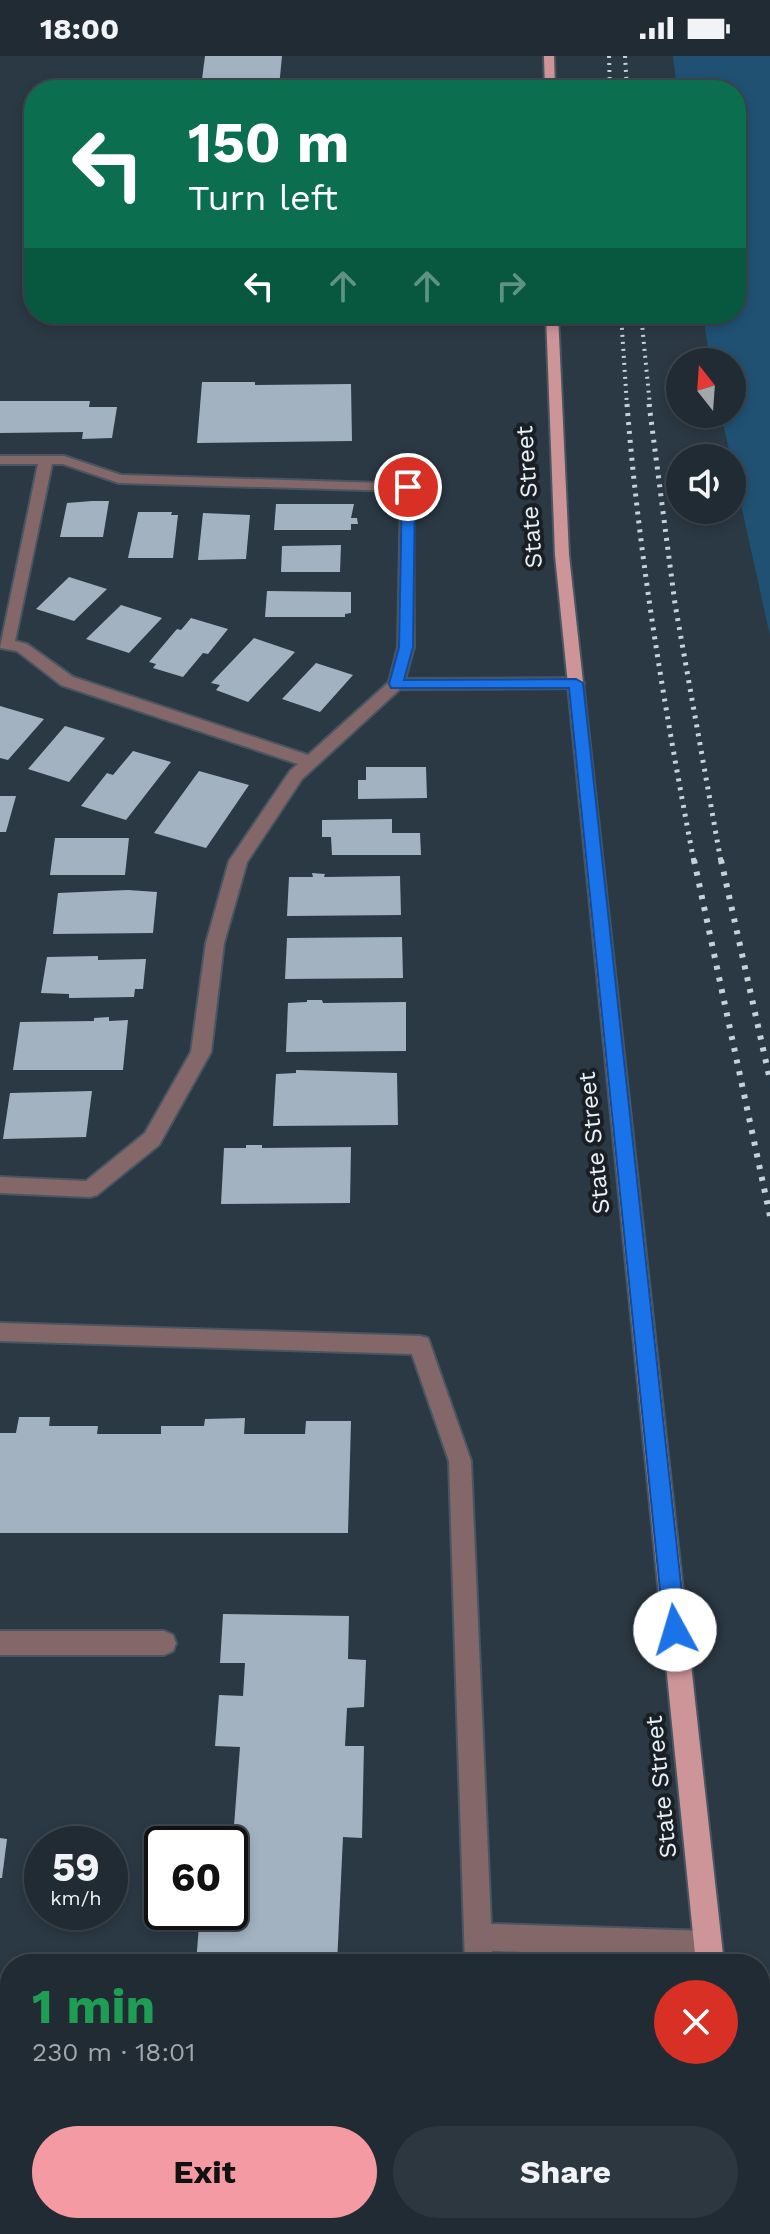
<!DOCTYPE html>
<html lang="en">
<head>
<meta charset="utf-8">
<style>
	:root { --surface:#202b33; --page:#2d373f; --text:#f1f3f6; --muted:#a2a7ac; --line:#3d474e; --accent:#f49aa2 }
	body { margin:0; font-family:"Work Sans",sans-serif; background:var(--page); color:var(--text); height:100vh; display:flex; flex-direction:column; font-size:30px; white-space:nowrap }
	* { box-sizing:border-box; margin:0 }
	p { font-size:26px; color:var(--muted) }
	.icon { flex:none; width:44px; height:44px; fill:none; stroke:currentColor; stroke-width:2; stroke-linecap:round; stroke-linejoin:round }
	.map { position:relative; flex:1; overflow:hidden }
	.drawer { position:absolute; left:0px; top:1898px; width:770px; height:280px; display:flex; flex-direction:column; background:var(--surface); border-radius:32px 32px 0 0; box-shadow:0 4px 12px #0003,0 0 0 2px var(--line) }
	.drawer>* { flex:none }
	.hud { position:absolute; left:24px; top:24px; width:722px; height:244px; border-radius:32px; box-shadow:0 4px 12px #0003,0 0 0 2px var(--line); background:#0b6e4f; color:#fff; overflow:hidden }
	.needle { width:52px; rotate:343deg }
	.fabs { position:absolute; left:666px; top:292px; display:grid; gap:16px }
	.fabs a { display:grid; place-items:center; width:80px; height:80px; border-radius:50%; background:var(--surface); box-shadow:0 4px 12px #0003,0 0 0 2px var(--line); font-size:40px }
	.speed { position:absolute; left:24px; top:1770px; display:flex; gap:16px; font-size:40px; font-weight:700; text-align:center }
	.speed>* { display:grid; place-content:center; width:104px; height:104px; border-radius:50%; background:var(--surface); box-shadow:0 4px 12px #0003,0 0 0 2px var(--line); line-height:1 }
	.speed small { font-size:20px; font-weight:400 }
	.speed .limit { border:4px solid #111; border-radius:12px; background:#fff; color:#111 }
	.pin { position:absolute; display:grid; place-items:center; width:68px; height:68px; color:#fff; margin:-34px; border:4px solid #fff; border-radius:50%; box-shadow:0 2px 8px #0007 }
	.me { position:absolute; width:88px; margin:-44px; rotate:354deg; stroke-linejoin:round; filter:drop-shadow(0 0 6px #0008) }
	.turn { display:flex; align-items:center; gap:28px; height:168px; padding:0 32px; font-size:36px }
	.turn .icon { width:104px; height:104px; stroke-width:2.5 }
	.turn b { display:block; font-size:56px; line-height:68px }
	.lanes { display:flex; align-items:center; height:76px; padding:0 32px; background:#0003; justify-content:center; gap:40px; direction:ltr }
	.lanes .off { opacity:.35 }
	.round { display:grid; place-items:center; flex:none; width:84px; height:84px; border-radius:42px; background:var(--page) }
	.head { display:flex; align-items:center; justify-content:space-between; height:136px; padding:0 32px }
	h1 { font-size:48px; font-weight:700; line-height:60px; color:#1e9e55 }
	.action { display:flex; gap:16px; margin-top:auto; padding:16px 32px }
	.action a { flex:1; height:92px; border-radius:48px; background:var(--accent); color:#111; font-size:32px; font-weight:700; line-height:92px; text-align:center }
	.action a+a { background:var(--page); color:var(--text) }
	.status { display:flex; justify-content:space-between; align-items:center; height:56px; padding:0 40px; background:var(--surface); direction:ltr }
	.status svg { height:22px; fill:currentColor }
	.map>svg:first-child { display:block }
</style>
</head>
<body>
<div class="status"><b>18:00</b><svg viewBox="0 0 49 12"><path d="M0 12V9h3v3zM5 12V6h3v6zM10 12V3h3v9zM15 12V0h3v12zM26 1h20v11H26zM47 4h2v5h-2z"/></svg></div>
<div class="map">
<svg width="770" height="2178" viewBox="0 0 770 2178">
	<rect width="100%" height="100%" fill="#2b3944"/>
	<!-- green -->
	<polygon fill="#205173" points="673,0 770,0 770,580 721,358 732,358 732,306 710,306 703,258 736,258 736,34 677,34"/>
	<!-- building -->
	<g fill="#a2b2c0">
		<polygon points="205,0 282,0 279,31 201,31"/>
		<polygon points="202,326 255,326 255,329 351,328 352,385 197,387"/>
		<polygon points="0,345 90,345 89,351 117,351 112,382 82,383 83,376 0,377"/>
		<polygon points="92,445 109,445 103,481 60,481 67,447"/>
		<polygon points="276,448 354,448 351,462 357,462 358,468 351,468 351,474 274,474"/>
		<polygon points="138,456 172,456 171,459 178,459 173,502 128,502"/>
		<polygon points="203,457 250,459 246,503 198,504"/>
		<polygon points="341,489 340,516 281,516 282,490"/>
		<polygon points="69,521 107,533 74,565 36,553"/>
		<polygon points="267,535 351,536 351,557 345,558 345,561 265,561"/>
		<polygon points="121,549 162,562 129,597 86,583"/>
		<polygon points="191,562 228,573 208,598 203,597 183,621 153,612 156,608 149,606 177,573 181,574"/>
		<polygon points="254,582 295,596 248,646 216,634 220,629 211,627"/>
		<polygon points="316,607 353,619 320,656 282,643"/>
		<polygon points="0,650 44,663 8,704 0,702"/>
		<polygon points="65,670 105,682 69,726 28,713"/>
		<polygon points="133,695 171,706 126,764 81,750 107,717 113,719"/>
		<polygon points="366,711 426,711 427,742 358,743 358,724 366,724"/>
		<polygon points="199,715 249,729 206,792 154,777"/>
		<polygon points="0,740 16,740 6,776 0,776"/>
		<polygon points="392,763 392,777 420,777 421,799 332,799 331,781 322,781 322,764"/>
		<polygon points="55,782 129,782 125,819 50,819"/>
		<polygon points="312,817 325,818 324,821 400,820 401,859 287,860 289,821 313,821"/>
		<polygon points="128,834 157,836 153,877 53,878 58,837"/>
		<polygon points="402,881 403,922 285,923 287,882"/>
		<polygon points="98,900 98,904 146,903 143,933 135,933 134,941 69,942 69,938 41,937 47,901"/>
		<polygon points="307,944 322,944 323,947 406,946 406,995 286,996 288,947 307,946"/>
		<polygon points="109,961 109,965 128,964 123,1014 13,1014 20,966 94,965 94,962"/>
		<polygon points="296,1014 397,1017 398,1069 273,1070 276,1018 296,1017"/>
		<polygon points="92,1035 86,1081 3,1083 10,1037"/>
		<polygon points="246,1089 262,1089 262,1092 351,1091 350,1147 221,1148 224,1092 246,1092"/>
		<polygon points="19,1361 50,1361 49,1370 98,1370 97,1378 161,1378 161,1370 204,1370 205,1363 245,1362 244,1378 305,1378 306,1365 351,1365 348,1477 0,1477 0,1377 16,1377"/>
		<polygon points="223,1558 349,1560 348,1603 366,1604 364,1651 347,1652 345,1690 364,1690 362,1782 343,1781 337,1908 196,1908 200,1856 230,1856 230,1788 218,1788 220,1769 234,1770 240,1691 215,1690 219,1639 243,1640 245,1607 220,1607"/>
		<polygon points="0,1782 7,1783 2,1822 0,1822"/>
		<rect x="203" y="2168" width="149" height="10"/>
	</g>
	<g fill="none" stroke-linecap="round" stroke-linejoin="round">
		<!-- service casing -->
		<g stroke="#495661" stroke-width="4">
			<g id="service">
				<path d="M0,400H64L121,419L413,428L414,591L405,623L576,622L584,627L576,632L400,633L302,723L247,806L224,887L211,996L159,1089L97,1139L90,1141L0,1137V1121L86,1125L145,1077L191,996L206,887L229,805L290,715L298,708L61,629L17,595L0,592L38,408H0ZM52,408H63L119,427L401,435L398,591L389,626L308,699L73,621L27,588L15,585Z"/>
				<polygon points="0,1267 420,1280 428,1282 471,1405 491,1868 708,1875 718,1879 722,1889 718,1899 708,1903 492,1895 493,1908 465,1908 449,1405 412,1298 0,1285"/>
				<polygon points="0,1575 164,1575 173,1579 176,1587 173,1595 164,1599 0,1599"/>
				<rect x="468" y="2168" width="30" height="10"/>
			</g>
		</g>
		<!-- primary casing -->
		<g stroke="#495661" stroke-width="4">
			<g id="primary">
				<polygon points="544,0 554,0 555,34 545,34"/>
				<polygon points="546,258 558,258 569,499 724,1908 696,1908 555,499"/>
				<polygon points="722,2168 752,2168 753,2178 723,2178"/>
			</g>
		</g>
		<!-- service -->
		<use href="#service" fill="#846769" fill-rule="evenodd"/>
		<!-- primary -->
		<use href="#primary" fill="#ce9599" fill-rule="evenodd"/>
		<!-- rail-far2 -->
		<g stroke="#c7d1d8" stroke-width="4" stroke-dasharray="2 5" stroke-linecap="butt">
			<polyline points="609,0 610,34"/>
			<polyline points="625,0 627,34"/>
			<polyline points="621,258 627,350"/>
			<polyline points="641,258 650,350"/>
		</g>
		<!-- rail-far1 -->
		<g stroke="#c7d1d8" stroke-width="5" stroke-dasharray="3 6" stroke-linecap="butt">
			<path d="M627,348C639,502 665,655 694,806"/>
			<polyline points="649,348 675,548 721,806"/>
		</g>
		<!-- rail -->
		<g stroke="#c7d1d8" stroke-width="6" stroke-dasharray="4 8" stroke-linecap="butt">
			<polyline points="694,804 770,1160"/>
			<polyline points="721,804 770,1024"/>
		</g>
	</g>
	<!-- route -->
	<polygon fill="#1a73e8" stroke="#114b97" stroke-width="2" points="408,427 415,431 413,591 404,624 576,623 583,627 686,1574 683,1582 675,1585 667,1582 664,1574 569,632 391,632 389,628 399,591 402,431"/>
	<g text-anchor="middle" dominant-baseline="central" stroke-width="8" stroke-linejoin="round" paint-order="stroke">
		<!-- street labels -->
		<g font-size="24" fill="#e8f1f8" stroke="#191f24">
			<text transform="translate(529 441) rotate(-94)">State Street</text>
			<text transform="translate(594 1087) rotate(-96)">State Street</text>
			<text transform="translate(661 1731) rotate(-96)">State Street</text>
		</g>
	</g>
</svg>
<div class="fabs">
<a><svg class="needle" viewBox="-14 -14 28 28"><path d="M0-13l5 13h-10z" fill="#e53935"/><path d="M0 13l5-13h-10z" fill="#a2a7ac"/></svg></a>
<a><svg class="icon" aria-label="sound" viewBox="0 0 24 24"><path d="M4 9h4l5-4v14l-5-4H4zM17 9q2 3 0 6"/></svg></a>
</div>
<div class="speed"><div>59<small>km/h</small></div><div class="limit">60</div></div>
<div class="pin" style="left:408px;top:431px;background:#d93025"><svg class="icon" aria-label="arrive" viewBox="0 0 24 24"><path d="M6 21V4h12l-3 4 3 4H6"/></svg></div>
<svg class="me" style="left:675px;top:1574px" viewBox="-20 -20 40 40"><circle r="19" fill="#fff"/><path d="M0-13L10 11 0 6-10 11z" fill="#1a73e8"/></svg>
<div class="hud">
<div class="turn"><svg class="icon" aria-label="left" viewBox="0 0 24 24"><path d="M17 20v-9H6M10 6l-5 5 5 5"/></svg><div><b>150 m</b>Turn left</div></div>
<div class="lanes"><svg class="icon" aria-label="left" viewBox="0 0 24 24"><path d="M17 20v-9H6M10 6l-5 5 5 5"/></svg><svg class="icon off" aria-label="ahead" viewBox="0 0 24 24"><path d="M12 20V5M6 11l6-6 6 6"/></svg><svg class="icon off" aria-label="ahead" viewBox="0 0 24 24"><path d="M12 20V5M6 11l6-6 6 6"/></svg><svg class="icon off" aria-label="right" viewBox="0 0 24 24"><path d="M7 20v-9h11M14 6l5 5-5 5"/></svg></div>
</div>
<section class="drawer">
<div class="head"><div><h1>1 min</h1><p>230 m · 18:01</p></div><a class="round" style="background:#d93025;color:#fff"><svg class="icon" aria-label="close" viewBox="0 0 24 24"><path d="M6 6l12 12M18 6L6 18"/></svg></a></div>
<div class="action"><a>Exit</a><a>Share</a></div>
</section>
</div>
</body>
</html>
